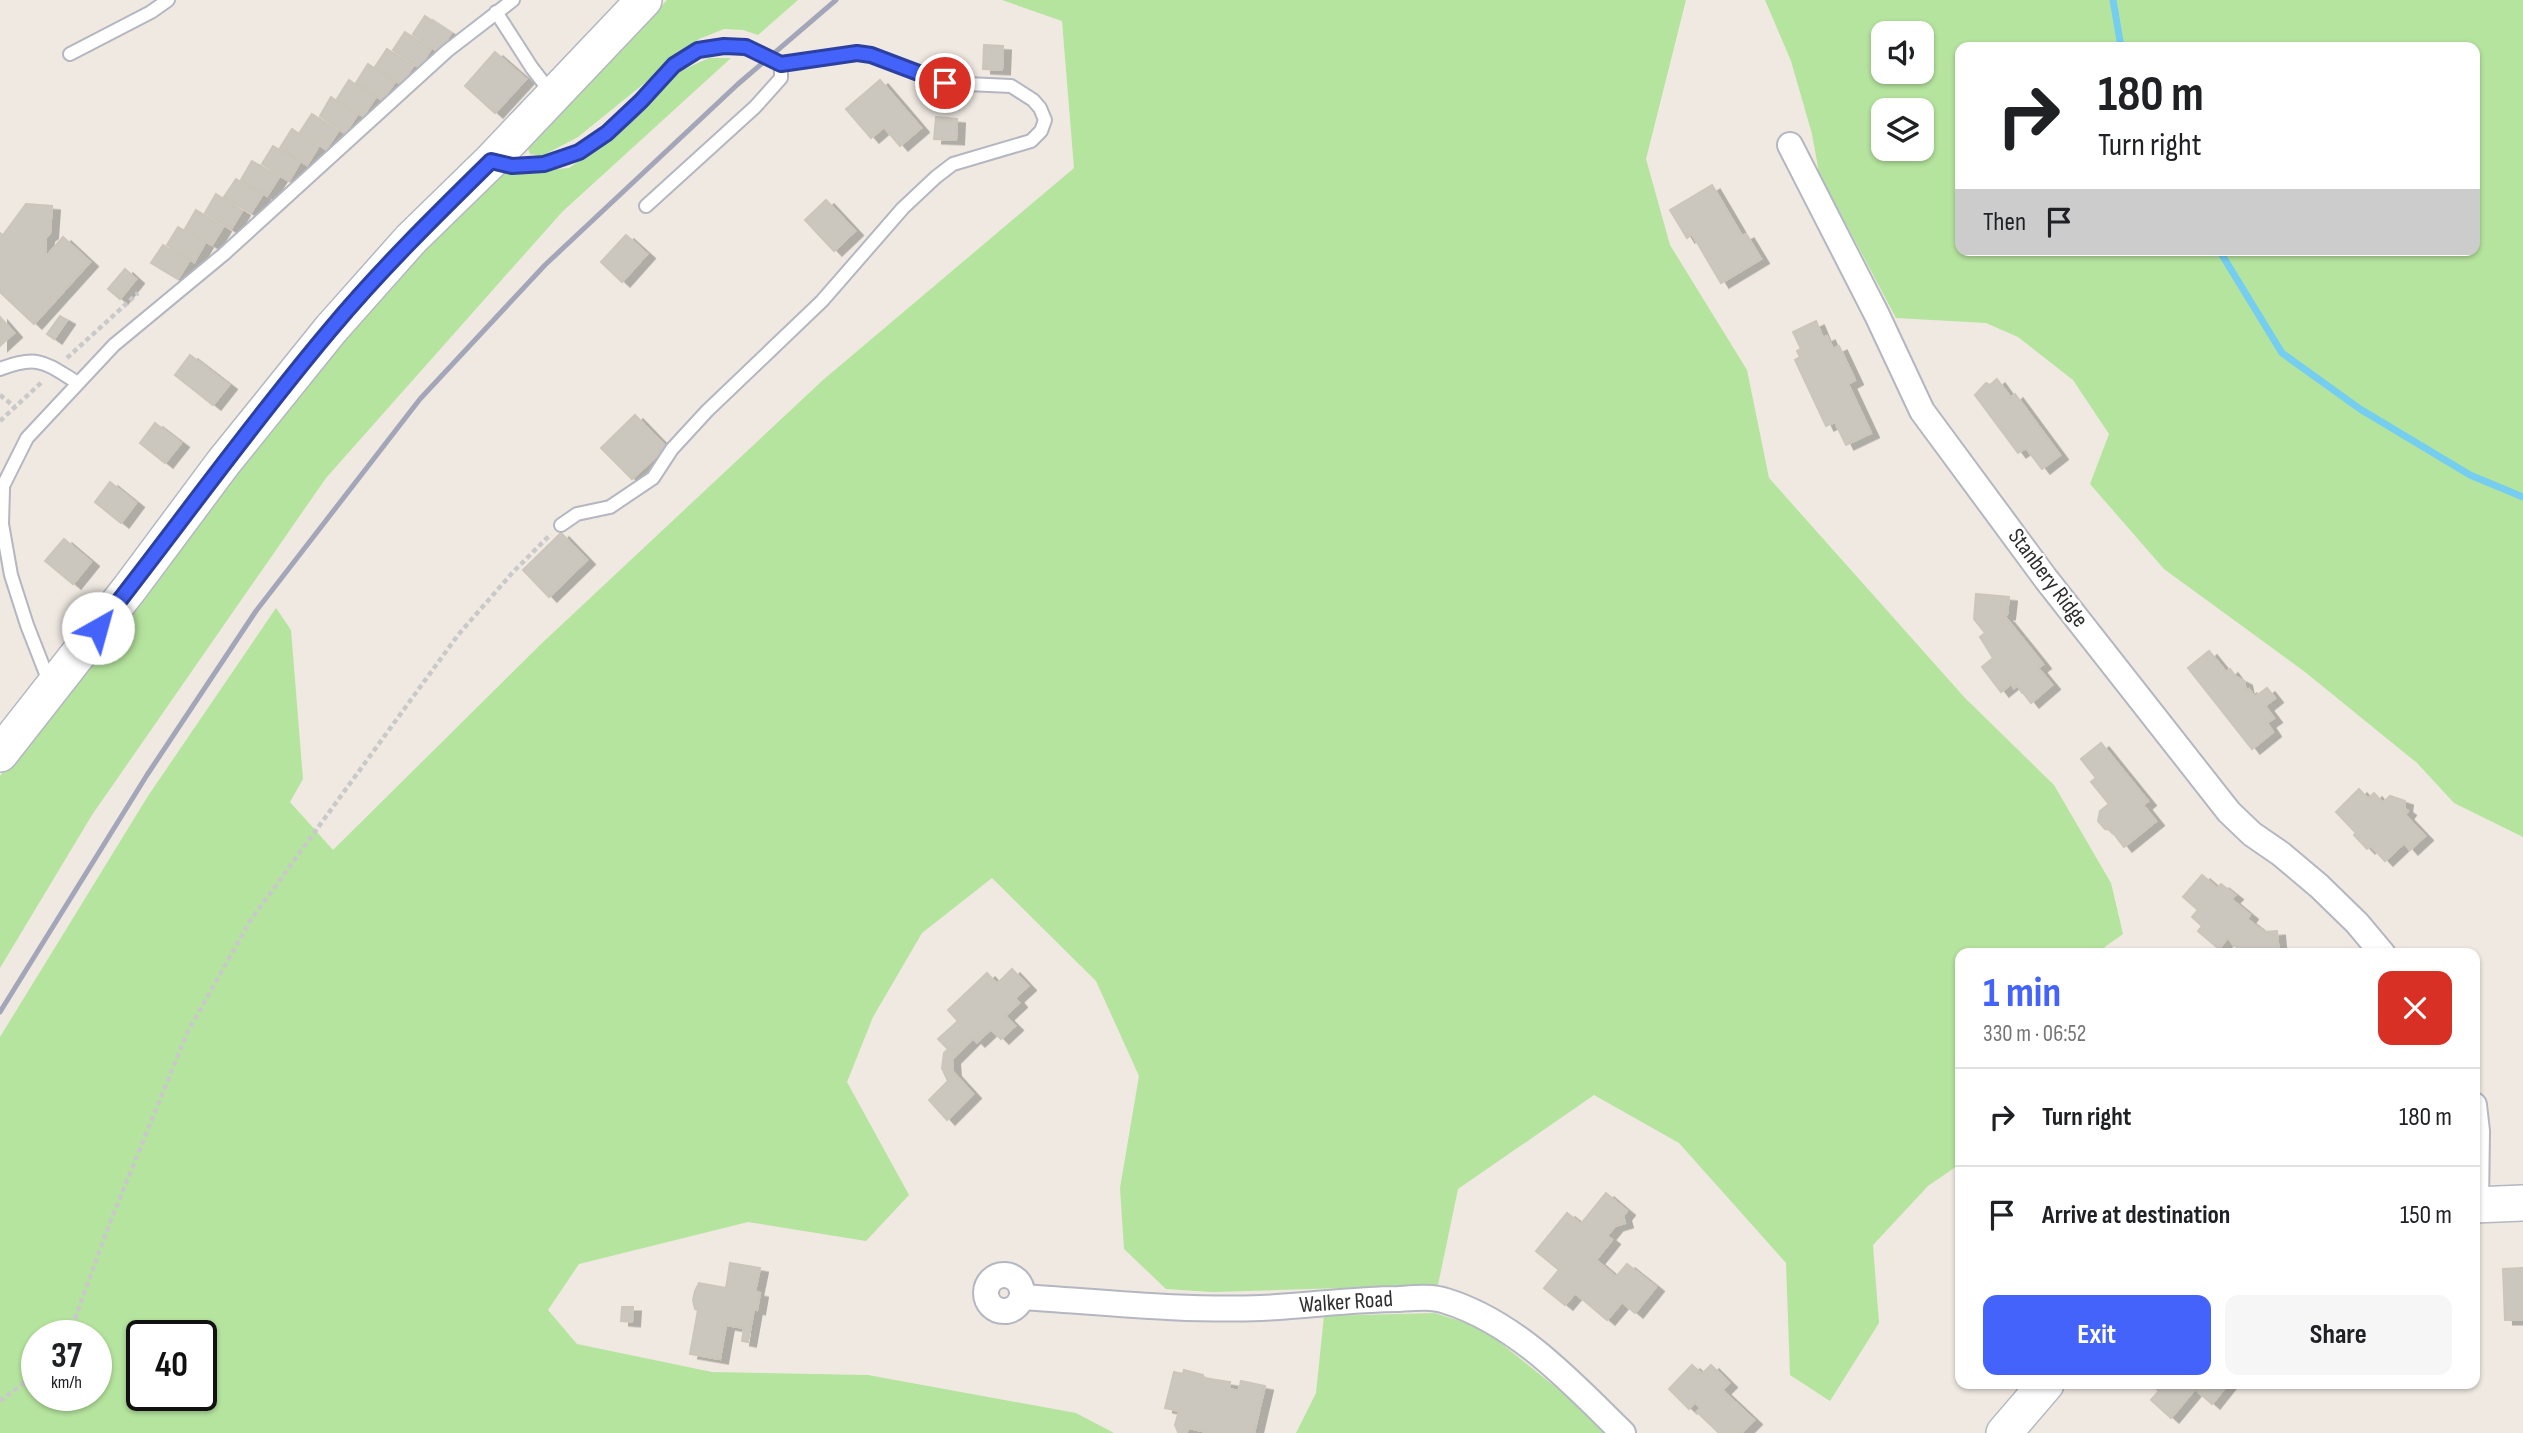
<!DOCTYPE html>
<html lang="en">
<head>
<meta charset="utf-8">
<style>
	:root { --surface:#fff; --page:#f6f6f6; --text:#202124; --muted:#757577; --line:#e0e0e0; --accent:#4363fa }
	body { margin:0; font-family:"Sofia Sans Condensed",sans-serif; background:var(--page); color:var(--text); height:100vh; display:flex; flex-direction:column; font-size:26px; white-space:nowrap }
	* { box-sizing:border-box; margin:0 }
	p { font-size:23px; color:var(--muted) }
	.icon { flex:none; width:38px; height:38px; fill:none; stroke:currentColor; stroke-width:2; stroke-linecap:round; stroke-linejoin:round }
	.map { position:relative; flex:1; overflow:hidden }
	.drawer { position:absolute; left:1955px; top:948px; width:525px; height:441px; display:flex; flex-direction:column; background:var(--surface); border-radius:14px; box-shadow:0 2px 5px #0004 }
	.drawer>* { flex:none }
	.top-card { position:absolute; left:1955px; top:42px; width:525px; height:214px; border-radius:14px; box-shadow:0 2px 5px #0004; background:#fff; color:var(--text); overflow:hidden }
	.tools { position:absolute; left:1871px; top:21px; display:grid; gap:14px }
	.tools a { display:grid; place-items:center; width:63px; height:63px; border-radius:14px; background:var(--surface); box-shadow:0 2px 5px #0004; font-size:35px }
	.speed { position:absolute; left:21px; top:1320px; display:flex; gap:14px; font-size:35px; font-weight:700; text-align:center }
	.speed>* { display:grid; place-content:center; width:91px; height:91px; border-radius:50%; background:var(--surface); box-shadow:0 2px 5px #0004; line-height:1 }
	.speed small { font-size:18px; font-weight:400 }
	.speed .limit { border:4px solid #111; border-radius:10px; background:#fff; color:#111 }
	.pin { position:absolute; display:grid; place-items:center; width:60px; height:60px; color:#fff; margin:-30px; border:4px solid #fff; border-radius:50%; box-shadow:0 2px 7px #0007 }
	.me { position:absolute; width:77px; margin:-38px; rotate:38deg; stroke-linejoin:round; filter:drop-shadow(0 0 5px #0008) }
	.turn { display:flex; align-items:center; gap:24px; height:147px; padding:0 28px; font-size:32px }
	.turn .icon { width:91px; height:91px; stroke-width:2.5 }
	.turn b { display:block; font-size:49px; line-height:60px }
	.then { display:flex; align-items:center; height:66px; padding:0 28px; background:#0003; gap:14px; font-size:26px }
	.round { display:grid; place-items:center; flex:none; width:74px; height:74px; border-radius:14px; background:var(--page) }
	.overview { display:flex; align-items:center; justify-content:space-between; height:119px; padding:0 28px }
	h1 { font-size:42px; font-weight:700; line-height:52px; color:var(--accent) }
	.action { display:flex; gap:14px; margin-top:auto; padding:14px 28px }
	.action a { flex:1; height:80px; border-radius:14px; background:var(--accent); color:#fff; font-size:28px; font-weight:700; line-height:80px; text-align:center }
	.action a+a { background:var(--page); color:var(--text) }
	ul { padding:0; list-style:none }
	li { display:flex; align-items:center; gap:21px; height:98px; padding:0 28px; border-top:2px solid var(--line) }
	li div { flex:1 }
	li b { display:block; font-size:26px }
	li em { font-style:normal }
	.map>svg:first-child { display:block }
</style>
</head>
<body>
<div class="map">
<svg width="2523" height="1433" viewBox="0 0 2523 1433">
	<defs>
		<filter id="shadow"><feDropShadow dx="8" dy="4.5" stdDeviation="0" flood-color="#0004"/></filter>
	</defs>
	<rect width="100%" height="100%" fill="#efe9e1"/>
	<!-- green -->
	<g fill="#b5e49e" fill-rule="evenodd">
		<polygon points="667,0 798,0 758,35 743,30 724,29 699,39 578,137 542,156 530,154 527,146"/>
		<path d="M1002,0H1686L1646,159L1670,245L1747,370L1769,478L1965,698L2054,785L2111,883L2123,934L2095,954H1960V1164L1928,1186L1873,1245L1879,1323L1830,1401L1790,1375L1786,1263L1679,1143L1594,1095L1458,1189L1438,1285L1212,1292L1166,1289L1124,1249L1120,1188L1139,1076L1096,981L992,878L922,933L873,1017L847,1082L909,1195L866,1241L748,1222L579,1264L548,1310L577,1344L712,1372L868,1375L1076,1413L1114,1433H0V1037L148,796L276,608L291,630L303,779L290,802L333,850L540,645L823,380L1074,168L1062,21ZM37,1335H96V1395H37ZM142,1335H201V1395H142Z"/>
		<path d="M1765,0H2523V837L2454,803L2417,763L2305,672L2164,569L2090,484L2109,434L2073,380L2018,337L1986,323L1896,318L1819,173L1812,134L1791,61ZM1883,33H1922V72H1883ZM1960,47H2474V250H1960ZM1883,110H1922V149H1883Z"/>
		<polygon points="709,58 731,58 562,212 326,478 92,815 0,968 0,776 335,347 495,174 569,168 618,133 678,72"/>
		<polygon points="1435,1313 1482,1328 1573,1401 1605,1433 1296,1433 1316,1393 1324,1316"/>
	</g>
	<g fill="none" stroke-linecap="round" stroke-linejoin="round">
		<!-- stream -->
		<g stroke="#75cdef" stroke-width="7">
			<polyline points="2113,0 2121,47"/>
			<polyline points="2219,250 2282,353 2360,409 2470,475 2523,497"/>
		</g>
	</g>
	<!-- building -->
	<g fill="#cbc7bf" stroke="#cbc5ba" stroke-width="2" filter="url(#shadow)">
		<polygon points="425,16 451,33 439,52 413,34"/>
		<polygon points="405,32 431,49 419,67 393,50"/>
		<polygon points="984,45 1003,46 1002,70 983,69"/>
		<polygon points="387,49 413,66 401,84 375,67"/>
		<polygon points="495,52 526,79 495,113 465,86"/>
		<polygon points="368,64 395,82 382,100 356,83"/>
		<polygon points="349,80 375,98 363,116 337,99"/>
		<polygon points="880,80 921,128 900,146 884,127 871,138 846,109"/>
		<polygon points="331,97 357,115 345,133 320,116"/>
		<polygon points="312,114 338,131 326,149 300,132"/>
		<polygon points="936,117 957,119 956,140 934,139"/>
		<polygon points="292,129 318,147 307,165 280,148"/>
		<polygon points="273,146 300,162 289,181 262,164"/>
		<polygon points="252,161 279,177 267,196 241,180"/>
		<polygon points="236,179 262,195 251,213 224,197"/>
		<polygon points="1712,185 1742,236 1746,234 1761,259 1721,283 1692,234 1687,238 1670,210"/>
		<polygon points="216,194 242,211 231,229 205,213"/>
		<polygon points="826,200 855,231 834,251 805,220"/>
		<polygon points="26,204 52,206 50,234 46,237 45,258 63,237 90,262 34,324 0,292 0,233 3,235"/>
		<polygon points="196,210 223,227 212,245 185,229"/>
		<polygon points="178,227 205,243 194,262 167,245"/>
		<polygon points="626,235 647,254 622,282 601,262"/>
		<polygon points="163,245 189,261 178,279 151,263"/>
		<polygon points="125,269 136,279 120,299 108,289"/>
		<polygon points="60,316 67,320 54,339 47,334"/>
		<polygon points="0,317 14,333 0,346"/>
		<polygon points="1816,321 1823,338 1827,336 1833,349 1839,346 1855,380 1848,384 1871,433 1846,445 1835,422 1826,426 1795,360 1800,357 1797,351 1801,349 1793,332"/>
		<polygon points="190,355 229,385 213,405 175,375"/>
		<polygon points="1997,379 2011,398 2015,394 2060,455 2042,469 2026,448 2018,453 1975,395 1986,383 1990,385"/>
		<polygon points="635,415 666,447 632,479 601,448"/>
		<polygon points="155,423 181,443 165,463 140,443"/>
		<polygon points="110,482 136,503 121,523 95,502"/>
		<polygon points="561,533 587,560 549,597 523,570"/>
		<polygon points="64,539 91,562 73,584 45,561"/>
		<polygon points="1976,594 2009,597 2007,615 2004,615 2004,620 2006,618 2043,664 2038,668 2052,685 2031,703 2017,685 2014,688 2011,684 2001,692 1982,667 1993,658 1980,637 1985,633 1974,619"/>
		<polygon points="2209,651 2226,672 2230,669 2236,677 2244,681 2246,691 2249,689 2255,697 2267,688 2275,698 2265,706 2274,718 2267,723 2273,732 2252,749 2188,668"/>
		<polygon points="2101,743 2148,801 2143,805 2156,821 2124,847 2111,830 2105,829 2098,821 2100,811 2109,804 2091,782 2096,778 2081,759"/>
		<polygon points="2359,789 2368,799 2374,793 2383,803 2390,796 2405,801 2404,808 2408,811 2405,815 2425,836 2410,850 2404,843 2385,861 2371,846 2367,849 2354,835 2356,833 2336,812"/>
		<polygon points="2202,875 2217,888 2221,884 2235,895 2231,899 2250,915 2247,919 2264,932 2277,931 2279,954 2238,954 2234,951 2238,946 2234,946 2228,937 2219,949 2198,931 2202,926 2192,917 2198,910 2183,897"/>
		<polygon points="1012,969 1028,986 1015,998 1019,1003 1005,1016 1015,1026 1001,1039 991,1029 977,1042 973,1038 952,1059 953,1072 973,1094 947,1120 929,1100 948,1081 942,1068 944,1053 948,1049 938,1039 958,1021 948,1010 987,973 997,984"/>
		<polygon points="1606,1193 1627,1211 1623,1216 1625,1223 1615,1226 1607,1236 1612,1240 1596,1260 1616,1277 1627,1264 1656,1287 1635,1313 1622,1302 1607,1320 1575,1293 1565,1305 1544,1288 1559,1270 1536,1251 1567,1213 1581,1224"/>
		<polygon points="730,1263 760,1268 755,1292 760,1293 757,1310 754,1309 748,1342 742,1341 744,1328 726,1325 720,1359 690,1354 698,1310 695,1309 693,1300 695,1291 699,1283 726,1288"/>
		<polygon points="2523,1268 2523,1320 2505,1320 2503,1269"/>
		<polygon points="622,1307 633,1307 632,1322 621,1321"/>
		<polygon points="1692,1365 1702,1374 1711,1365 1729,1383 1722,1390 1754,1420 1741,1433 1719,1433 1697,1412 1701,1408 1695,1402 1689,1409 1669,1389"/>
		<polygon points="1184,1370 1203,1375 1203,1378 1230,1382 1229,1389 1239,1391 1241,1381 1265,1386 1254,1433 1210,1433 1189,1428 1186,1433 1178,1432 1175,1425 1179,1411 1165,1408 1174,1372 1183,1374"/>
		<polygon points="2157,1384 2228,1384 2212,1404 2195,1389 2171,1418 2151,1400 2159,1391 2154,1387"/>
	</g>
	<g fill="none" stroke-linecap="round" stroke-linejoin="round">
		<!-- lane casing -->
		<g stroke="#b4b7c1" stroke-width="16">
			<g id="lane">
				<polyline points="496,12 532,68 553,95"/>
				<polyline points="70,54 151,12 168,0"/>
				<path d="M495,162C556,178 609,138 648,95C662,78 678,56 700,50C729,41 756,48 781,64"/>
				<path d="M0,369C39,354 45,363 78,383"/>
				<polyline points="3,489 2,524 11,575 27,625 50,684"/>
				<polyline points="0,492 27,438 114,345 224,254 447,51 513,0"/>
				<polyline points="561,525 577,514 610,507 653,478 672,449 707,411 822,301 903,208 936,177 953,164 1031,141 1041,131 1045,120 1040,108 1033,100 1011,86 945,83 871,55 857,53 781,64 781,78 755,107 646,206"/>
			</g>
		</g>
		<!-- street casing -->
		<g stroke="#b4b7c1" stroke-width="28">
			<g id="street">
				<polyline points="1790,145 1877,315 1922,411 2046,579 2229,812 2252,834 2281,854 2319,886 2357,923 2383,954"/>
				<polyline points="2474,1105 2477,1131 2476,1205"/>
				<circle cx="1004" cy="1293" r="18"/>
				<path d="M1022,1297C1102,1302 1181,1311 1261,1308C1307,1306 1353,1299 1399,1299C1414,1298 1431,1296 1446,1301C1517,1323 1572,1383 1623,1433"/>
			</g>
		</g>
		<!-- secondary casing -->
		<g stroke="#b4b7c1" stroke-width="38">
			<g id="secondary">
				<polyline points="0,754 130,588 223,463 331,329 411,239 491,161 644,0"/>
				<polyline points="2474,1205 2523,1203"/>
				<polyline points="2004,1433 2046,1384"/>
			</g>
		</g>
		<!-- path -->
		<g stroke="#c9c9c9" stroke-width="4.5" stroke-dasharray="5 3.5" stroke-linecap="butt">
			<polyline points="67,358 138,293"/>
			<polyline points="0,395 15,407"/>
			<polyline points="0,421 43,381"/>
			<polyline points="69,1335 109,1225 187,1033 250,921 458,635 513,572 551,534"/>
			<polyline points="0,1401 37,1373"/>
		</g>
		<!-- lane -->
		<use href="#lane" stroke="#fff" stroke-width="12"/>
		<!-- street -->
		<use href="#street" stroke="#fff" stroke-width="24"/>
		<!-- secondary -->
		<use href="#secondary" stroke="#fff" stroke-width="35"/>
		<!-- rail -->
		<polyline stroke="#a3a6b8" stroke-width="5" points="0,1012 147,775 256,611 420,399 545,265 738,84 836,0"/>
	</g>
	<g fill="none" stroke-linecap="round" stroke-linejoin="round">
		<!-- route casing -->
		<g stroke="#2c40a2" stroke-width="18">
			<path id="route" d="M98,628C176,529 249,426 330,330C380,270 436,215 491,161L512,166L544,164L579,152L607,133L641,101L674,65L698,50L724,46L746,47L781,64L857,53L871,55L945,83"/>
		</g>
		<!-- route -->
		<use href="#route" stroke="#4363fa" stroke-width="12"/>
	</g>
	<g text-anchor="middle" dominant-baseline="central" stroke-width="5" stroke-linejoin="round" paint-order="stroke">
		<!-- street labels -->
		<g font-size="23" fill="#2e2e2e" stroke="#fff">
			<text transform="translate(2048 578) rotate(53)">Stanbery Ridge</text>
			<text transform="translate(1346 1302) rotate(-4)">Walker Road</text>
		</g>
	</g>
</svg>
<div class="tools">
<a><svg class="icon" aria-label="sound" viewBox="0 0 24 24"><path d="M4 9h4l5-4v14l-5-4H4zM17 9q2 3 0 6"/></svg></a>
<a><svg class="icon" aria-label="layers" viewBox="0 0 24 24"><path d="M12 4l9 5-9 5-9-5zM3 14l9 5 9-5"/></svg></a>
</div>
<div class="speed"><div>37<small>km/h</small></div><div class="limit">40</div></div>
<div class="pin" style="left:945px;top:83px;background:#d93025"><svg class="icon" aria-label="arrive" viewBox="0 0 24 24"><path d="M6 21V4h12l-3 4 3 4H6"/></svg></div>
<svg class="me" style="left:98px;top:628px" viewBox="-20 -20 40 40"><circle r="19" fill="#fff"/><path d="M0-13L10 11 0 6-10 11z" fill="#4363fa"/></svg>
<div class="top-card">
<div class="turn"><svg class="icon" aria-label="right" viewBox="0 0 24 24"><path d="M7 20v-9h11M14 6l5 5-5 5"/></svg><div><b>180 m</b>Turn right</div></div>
<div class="then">Then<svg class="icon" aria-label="arrive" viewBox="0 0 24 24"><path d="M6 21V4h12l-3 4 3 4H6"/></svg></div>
</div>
<section class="drawer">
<div class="overview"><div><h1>1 min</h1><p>330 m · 06:52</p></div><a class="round" style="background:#d93025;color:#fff"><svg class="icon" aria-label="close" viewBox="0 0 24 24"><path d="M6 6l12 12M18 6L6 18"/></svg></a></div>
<ul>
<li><svg class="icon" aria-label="right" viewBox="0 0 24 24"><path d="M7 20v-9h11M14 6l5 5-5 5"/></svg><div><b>Turn right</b></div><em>180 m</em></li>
<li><svg class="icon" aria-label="arrive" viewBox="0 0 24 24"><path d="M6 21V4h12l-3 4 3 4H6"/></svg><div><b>Arrive at destination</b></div><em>150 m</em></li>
</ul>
<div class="action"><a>Exit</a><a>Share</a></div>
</section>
</div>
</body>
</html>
